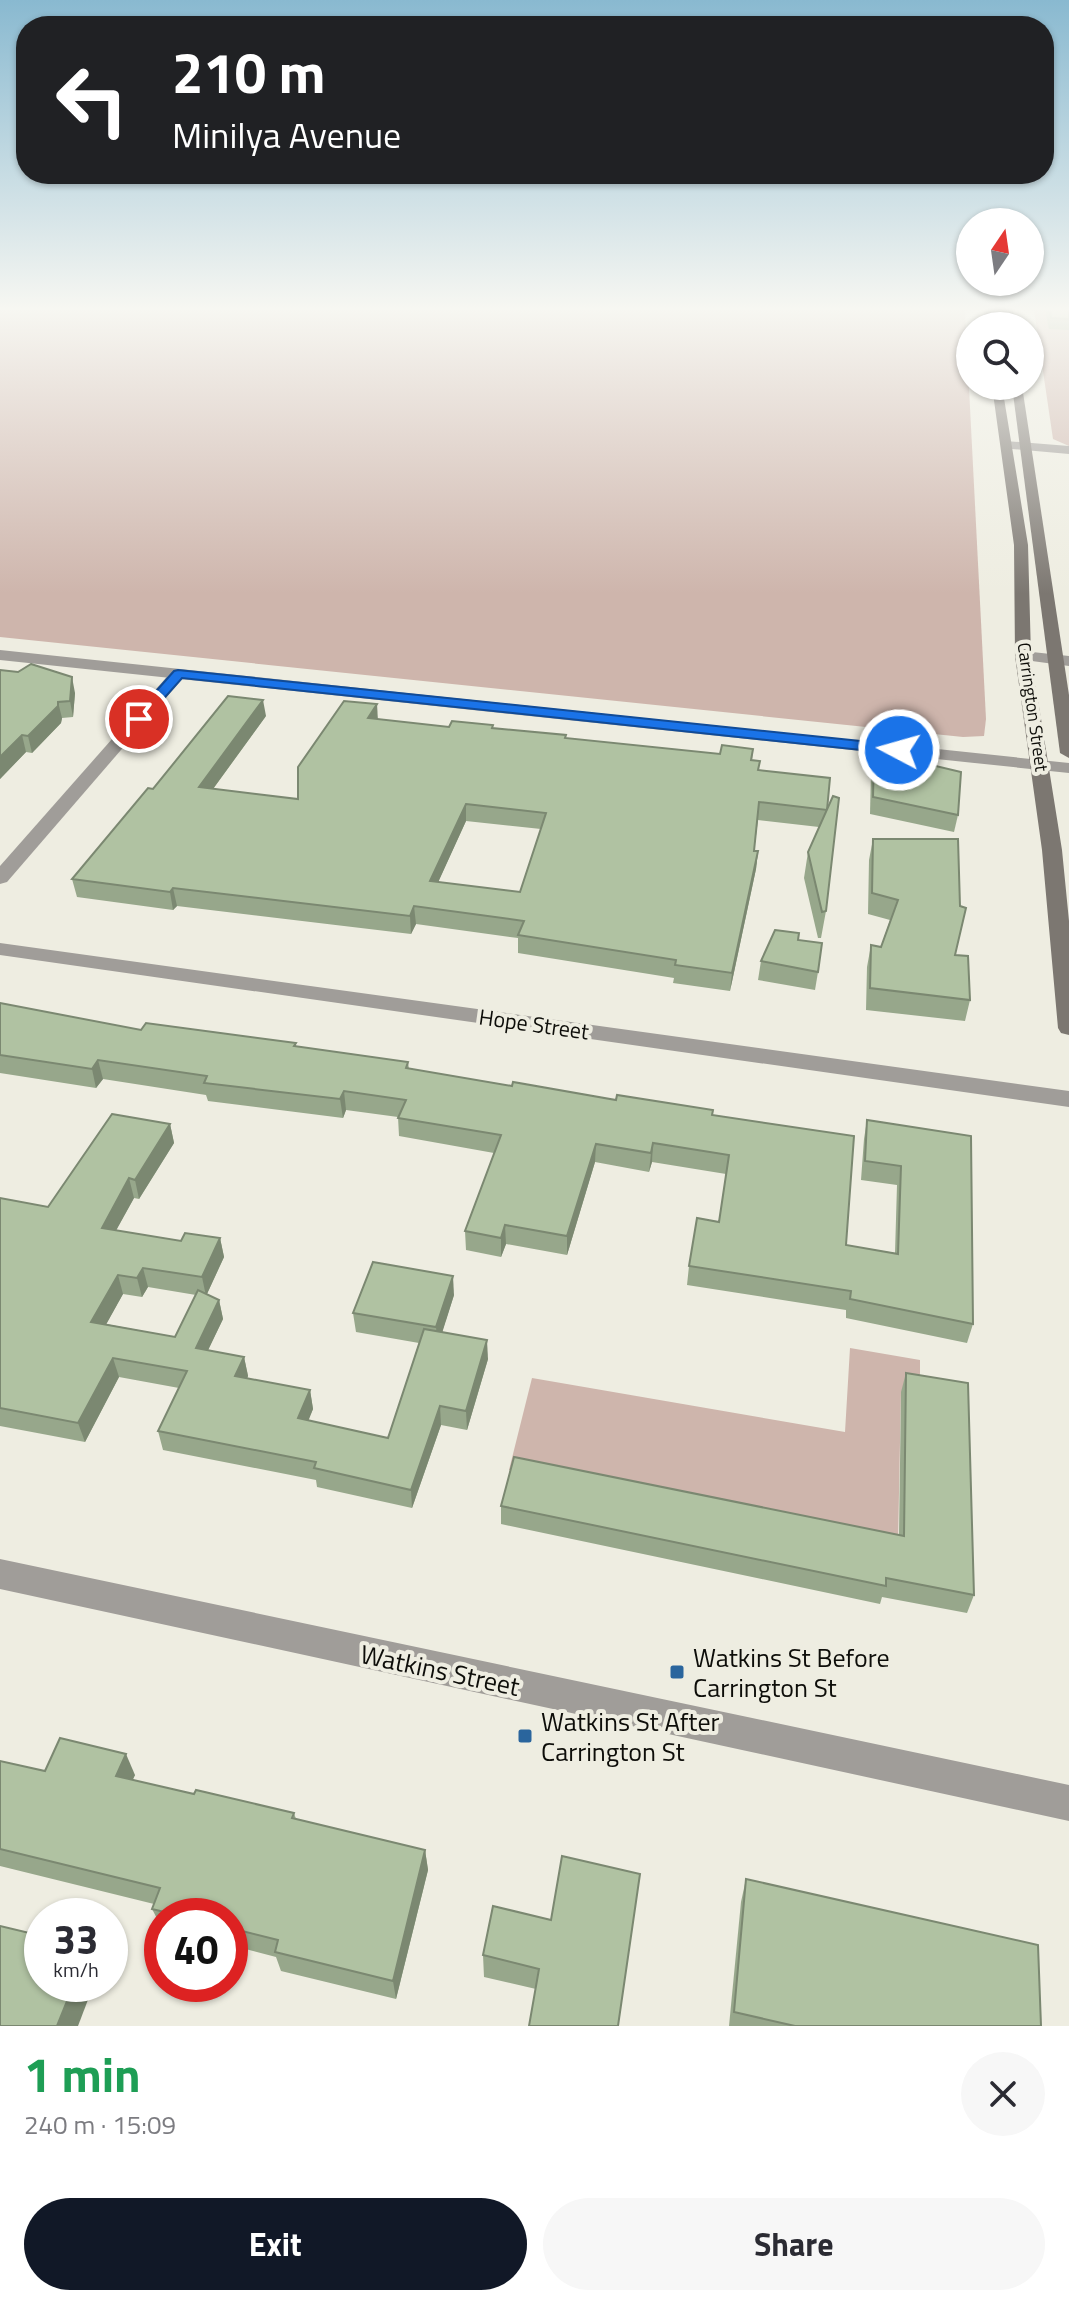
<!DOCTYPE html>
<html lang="en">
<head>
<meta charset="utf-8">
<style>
	:root { --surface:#fff; --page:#f7f7f7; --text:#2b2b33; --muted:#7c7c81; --accent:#111827 }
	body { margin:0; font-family:"Titillium Web",sans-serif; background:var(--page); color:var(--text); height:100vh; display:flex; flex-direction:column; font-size:30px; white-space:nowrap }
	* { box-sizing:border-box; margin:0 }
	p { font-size:26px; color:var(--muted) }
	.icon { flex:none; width:44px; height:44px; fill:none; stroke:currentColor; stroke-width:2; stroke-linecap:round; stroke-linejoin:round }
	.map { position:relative; height:2026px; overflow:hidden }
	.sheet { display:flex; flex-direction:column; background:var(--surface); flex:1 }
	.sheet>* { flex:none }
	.hud { position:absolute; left:16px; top:16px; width:1038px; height:168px; border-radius:32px; box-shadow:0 2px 6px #0004; background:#202124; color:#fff; overflow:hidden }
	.needle { width:52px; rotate:13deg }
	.controls { position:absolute; left:956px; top:208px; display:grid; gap:16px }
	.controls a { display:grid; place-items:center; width:88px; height:88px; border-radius:50%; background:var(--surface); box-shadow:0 2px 6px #0004; font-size:40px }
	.speed { position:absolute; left:24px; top:1898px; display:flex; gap:16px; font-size:40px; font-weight:700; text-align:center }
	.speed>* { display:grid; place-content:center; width:104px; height:104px; border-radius:50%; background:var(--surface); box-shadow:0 2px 6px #0004; line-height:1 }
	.speed small { font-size:20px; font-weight:400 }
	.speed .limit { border:12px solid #d22; background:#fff; color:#111 }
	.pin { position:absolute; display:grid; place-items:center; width:68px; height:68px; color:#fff; margin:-34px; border:4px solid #fff; border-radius:50%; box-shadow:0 2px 8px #0007 }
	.me { position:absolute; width:88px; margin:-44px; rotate:276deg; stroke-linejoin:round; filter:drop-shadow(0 0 6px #0008) }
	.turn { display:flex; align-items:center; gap:28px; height:168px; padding:0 24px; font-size:36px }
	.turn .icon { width:104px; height:104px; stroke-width:2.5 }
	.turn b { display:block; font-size:56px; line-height:68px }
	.round { display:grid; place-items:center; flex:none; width:84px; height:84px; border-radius:42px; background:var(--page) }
	.summary { display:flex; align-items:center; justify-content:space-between; height:136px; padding:0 24px }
	h1 { font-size:48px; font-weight:700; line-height:60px; color:#1e9e55 }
	.action { display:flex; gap:16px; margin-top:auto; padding:16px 24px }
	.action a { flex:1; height:92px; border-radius:48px; background:var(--accent); color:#fff; font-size:32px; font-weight:700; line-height:92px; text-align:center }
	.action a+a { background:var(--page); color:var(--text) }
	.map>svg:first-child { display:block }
</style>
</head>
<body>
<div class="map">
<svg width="1069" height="2026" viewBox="0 0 1069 2026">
	<rect width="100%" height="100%" fill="#eeede1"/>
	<!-- green -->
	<g fill="#ceb5ac">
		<polygon points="0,310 965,310 986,719 984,736 963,737 0,637"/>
		<polygon points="1034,310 1069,310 1069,446 1053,439"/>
		<polygon points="850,1348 920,1360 920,1395 901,1392 898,1543 509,1470 532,1378 845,1432"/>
	</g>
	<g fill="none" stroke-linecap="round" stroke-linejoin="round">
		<!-- minor -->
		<g fill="#a09d99" fill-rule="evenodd">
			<polygon points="178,669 184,671 184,677 7,882 0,884 0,866 172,671"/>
			<polygon points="0,943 1069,1091 1069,1107 0,955"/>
			<polygon points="0,1559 1069,1785 1069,1821 0,1589"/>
		</g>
		<!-- tertiary -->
		<g fill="#a09d99" fill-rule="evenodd">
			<polygon points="1005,441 1069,446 1069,454 1001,448 1001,442"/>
			<polygon points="0,650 1069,763 1069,773 0,660"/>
			<polygon points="1023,651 1069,656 1069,666 1017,659 1017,653"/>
		</g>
		<!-- secondary -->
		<g fill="#7c7771" fill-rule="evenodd">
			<polygon points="984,310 994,310 996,326 986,326"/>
			<polygon points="1003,310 1013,310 1015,326 1005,326"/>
			<polygon points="992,386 1002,386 1028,545 1031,656 1062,850 1069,921 1069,1035 1061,1033 1058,1028 1042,850 1015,656 1014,545"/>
			<polygon points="1012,386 1022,386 1069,695 1069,758 1060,753"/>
		</g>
	</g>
	<!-- wall -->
	<g fill="#97a78b" fill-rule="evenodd">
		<polygon points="1045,310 1069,310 1069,330 1049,329"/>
		<polygon points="0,670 75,693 73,717 62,718 61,723 32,753 26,752 0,779"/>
		<path d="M266,716L213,789L298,799L378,719L449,727L493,725V728L566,735V738L720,754L753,749L752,761L759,770L827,810L826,911L821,938H818L804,878L808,852L819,827L758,820L754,851H758L756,869L730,991L673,983L674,978L518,953V938L416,924L411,934L177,906L173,910L77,897L72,879L153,789ZM466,821L541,829L520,892L438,882Z"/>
		<polygon points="874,756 958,815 954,832 870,814 871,773"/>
		<polygon points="873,839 955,955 970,1000 965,1021 866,1010 867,967 871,945 881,947 890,920 868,914 869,860"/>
		<polygon points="761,961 818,972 815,990 758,980"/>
		<polygon points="0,1003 141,1030 296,1043 296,1046 408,1062 409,1069 512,1086 712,1115 846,1245 895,1253 897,1185 861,1180 864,1139 867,1120 971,1136 973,1324 967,1343 846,1318 846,1310 687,1285 689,1266 719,1222 726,1174 652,1162 649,1172 595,1162 567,1255 506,1244 501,1257 466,1250 465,1231 494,1153 399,1136 398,1117 346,1110 343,1118 208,1101 206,1095 103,1079 96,1088 0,1073"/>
		<path d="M170,1124L174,1143L139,1199L134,1198L116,1230L181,1241L220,1238L224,1257L207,1294L219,1300L223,1319L208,1350L244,1357L248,1376L247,1379L310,1390L313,1409L308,1420L388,1438L419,1343L356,1332L353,1313L454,1295L442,1332L488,1359L467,1430L441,1425L412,1508L317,1487L316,1480L163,1450L158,1431L179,1388L119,1377L85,1442L0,1426V1198L48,1207ZM148,1287L196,1295L175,1337L106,1324L123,1294L142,1297Z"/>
		<polygon points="906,1373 974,1595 967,1613 882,1597 880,1604 501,1524 501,1506 899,1535 901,1392"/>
		<polygon points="0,1761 45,1771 135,1775 132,1780 194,1794 294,1813 296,1819 425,1850 428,1870 396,1999 281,1971 276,1957 230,1945 230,1916 162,1916 162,1928 152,1909 154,1904 0,1866"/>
		<polygon points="746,1879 1041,2026 729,2026 741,1902"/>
		<polygon points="493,1906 619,2026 536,1989 484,1977 483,1955"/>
	</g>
	<!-- shaded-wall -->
	<g fill="#7b8871">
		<polygon points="72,677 75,693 73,717 70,701"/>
		<polygon points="263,700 266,716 202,804 199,787"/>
		<polygon points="58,702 62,718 61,723 32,753 28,736"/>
		<polygon points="377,704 378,721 368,718"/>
		<polygon points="22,735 26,752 0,779 0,757"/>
		<polygon points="466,804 466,821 431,898 430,881"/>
		<polygon points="758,851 756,869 730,991 732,973"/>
		<polygon points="173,888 177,906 173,910 170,892"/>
		<polygon points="414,906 416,924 411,934 410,916"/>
		<polygon points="98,1060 103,1079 96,1088 92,1069"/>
		<polygon points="344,1091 346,1110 343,1118 340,1099"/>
		<polygon points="170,1124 174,1143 139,1199 135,1180"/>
		<polygon points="653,1143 652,1162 649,1172 651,1153"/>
		<polygon points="596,1144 595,1162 567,1255 567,1236"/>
		<polygon points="129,1178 134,1198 107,1247 102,1228"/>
		<polygon points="505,1225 506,1244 501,1257 501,1238"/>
		<polygon points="220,1238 224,1257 206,1296 202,1277"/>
		<polygon points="143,1268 148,1287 142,1297 137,1278"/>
		<polygon points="118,1275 123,1294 97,1341 91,1322"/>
		<polygon points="453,1276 454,1295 438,1346 436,1327"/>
		<polygon points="219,1300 223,1319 200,1367 196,1348"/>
		<polygon points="487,1340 488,1359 467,1430 466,1411"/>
		<polygon points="244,1357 248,1376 239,1395 235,1376"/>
		<polygon points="113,1358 119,1377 85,1442 78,1423"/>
		<polygon points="310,1390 313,1409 302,1437 298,1418"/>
		<polygon points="440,1406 441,1425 412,1508 411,1490"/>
		<polygon points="126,1754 135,1775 125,1797 116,1776"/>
		<polygon points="425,1850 428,1870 396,1999 393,1981"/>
		<polygon points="74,1984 94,1984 78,2026 57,2026"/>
	</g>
	<!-- building -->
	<g fill="#b0c2a2" stroke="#7b8871" stroke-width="2" fill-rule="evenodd">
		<polygon points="1050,310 1069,310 1069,319 1051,318"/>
		<polygon points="31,664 72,677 70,701 58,702 58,706 28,736 22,735 0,757 0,670 18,672"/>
		<path d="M228,696L263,700L199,787L298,799V767L344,701L377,704L368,718L449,727L452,721L493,725L492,728L566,735L565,738L720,754L722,745L753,749L751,760L760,761L758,770L830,778L827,810L759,802L754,851H758L732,973L675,965L676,960L518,935L524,921L414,906L410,916L173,888L170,892L72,879L148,788L153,789ZM466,804L546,813L520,892L430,881Z"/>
		<polygon points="881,753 961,772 958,815 873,797 874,756 879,757"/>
		<polygon points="833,796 839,798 826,911 822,912 808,852"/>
		<polygon points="873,839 958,839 960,906 966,908 955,955 968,956 970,1000 870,988 871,945 881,947 898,900 872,893"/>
		<polygon points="775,930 799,933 798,940 822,943 818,972 761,961"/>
		<polygon points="0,1003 141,1030 146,1023 296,1043 294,1046 408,1062 406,1068 512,1086 513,1082 616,1100 617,1095 713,1110 712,1115 854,1136 846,1245 898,1254 901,1166 865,1161 867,1120 971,1136 973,1324 850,1299 851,1291 689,1266 697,1218 719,1222 729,1155 653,1143 651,1153 596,1144 567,1236 505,1225 501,1238 465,1231 501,1135 398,1118 406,1100 344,1091 340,1099 204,1083 207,1076 98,1060 92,1069 0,1055"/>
		<polygon points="112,1114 170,1124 135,1180 129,1178 102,1228 181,1241 185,1233 220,1238 202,1277 143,1268 137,1278 118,1275 91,1322 175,1337 198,1290 219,1300 196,1348 244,1357 235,1376 310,1390 298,1418 388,1438 424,1329 487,1340 466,1411 440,1406 411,1490 314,1468 316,1462 158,1431 187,1371 113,1358 78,1423 0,1408 0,1198 48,1207"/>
		<polygon points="373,1262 453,1276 436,1327 353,1313"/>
		<polygon points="906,1373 968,1383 974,1595 886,1578 886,1586 501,1506 514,1457 904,1536"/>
		<polygon points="60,1738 126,1754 116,1776 194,1794 196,1790 294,1813 292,1818 425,1850 393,1981 275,1952 278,1940 230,1928 230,1916 181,1916 152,1909 160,1888 0,1849 0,1761 45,1771"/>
		<polygon points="562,1856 640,1874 618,2026 529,2026 539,1969 483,1955 493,1906 551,1920"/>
		<polygon points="746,1879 1038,1945 1041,2026 795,2026 734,2012"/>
		<polygon points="0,1926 42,1936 42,1984 74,1984 57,2026 0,2026"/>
	</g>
	<!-- sky -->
	<linearGradient id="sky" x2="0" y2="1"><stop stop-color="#89b9d0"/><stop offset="0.52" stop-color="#f7f7f2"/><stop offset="1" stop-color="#f7f7f2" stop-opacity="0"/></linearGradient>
	<rect width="1069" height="594" fill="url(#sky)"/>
	<!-- route -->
	<polygon fill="#1a73e8" stroke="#114b97" stroke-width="2" points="178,670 899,745 906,750 899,754 182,678 143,722 134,722 134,716 174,671"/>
	<!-- markers -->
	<g fill="#2a659d" stroke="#eeede1" stroke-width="3">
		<rect x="669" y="1664" width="16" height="16" rx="4"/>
		<rect x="517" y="1728" width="16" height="16" rx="4"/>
	</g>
	<g text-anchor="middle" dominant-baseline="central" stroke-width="8" stroke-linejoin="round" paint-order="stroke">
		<!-- far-street labels -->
		<g font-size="18" fill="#0d0d09" stroke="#eeede1">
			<text transform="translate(1033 707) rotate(82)">Carrington Street</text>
		</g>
		<!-- street labels -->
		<g font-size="22" fill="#0d0d09" stroke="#eeede1">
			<text transform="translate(534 1024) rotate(8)">Hope Street</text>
		</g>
		<!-- near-poi labels -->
		<g font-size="26" fill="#0d0d09" stroke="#eeede1" text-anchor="start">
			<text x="693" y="1657">Watkins St Before<tspan x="693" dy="30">Carrington St</tspan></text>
			<text x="541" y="1721">Watkins St After<tspan x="541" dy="30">Carrington St</tspan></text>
		</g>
		<!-- near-street labels -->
		<g font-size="26" fill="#0d0d09" stroke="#eeede1">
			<text transform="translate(440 1670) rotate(12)">Watkins Street</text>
		</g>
	</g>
</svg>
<div class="controls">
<a><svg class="needle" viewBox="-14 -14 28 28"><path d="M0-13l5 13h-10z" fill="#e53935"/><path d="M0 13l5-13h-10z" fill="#7c7c81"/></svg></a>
<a><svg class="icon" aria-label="search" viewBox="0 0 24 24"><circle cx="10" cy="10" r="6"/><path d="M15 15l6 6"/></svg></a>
</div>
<div class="speed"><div>33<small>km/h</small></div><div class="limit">40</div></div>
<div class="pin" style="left:139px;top:719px;background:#d93025"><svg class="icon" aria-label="arrive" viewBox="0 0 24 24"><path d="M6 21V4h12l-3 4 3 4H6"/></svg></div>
<svg class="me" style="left:899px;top:750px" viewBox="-20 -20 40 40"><circle r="17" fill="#1a73e8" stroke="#fff" stroke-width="3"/><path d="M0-11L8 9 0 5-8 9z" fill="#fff"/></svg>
<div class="hud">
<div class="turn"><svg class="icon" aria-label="left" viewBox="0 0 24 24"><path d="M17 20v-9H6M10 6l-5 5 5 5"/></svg><div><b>210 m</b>Minilya Avenue</div></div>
</div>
</div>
<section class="sheet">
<div class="summary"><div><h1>1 min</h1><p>240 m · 15:09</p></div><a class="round"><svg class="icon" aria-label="close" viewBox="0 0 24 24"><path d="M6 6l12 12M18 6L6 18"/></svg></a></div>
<div class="action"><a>Exit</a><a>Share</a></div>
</section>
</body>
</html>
